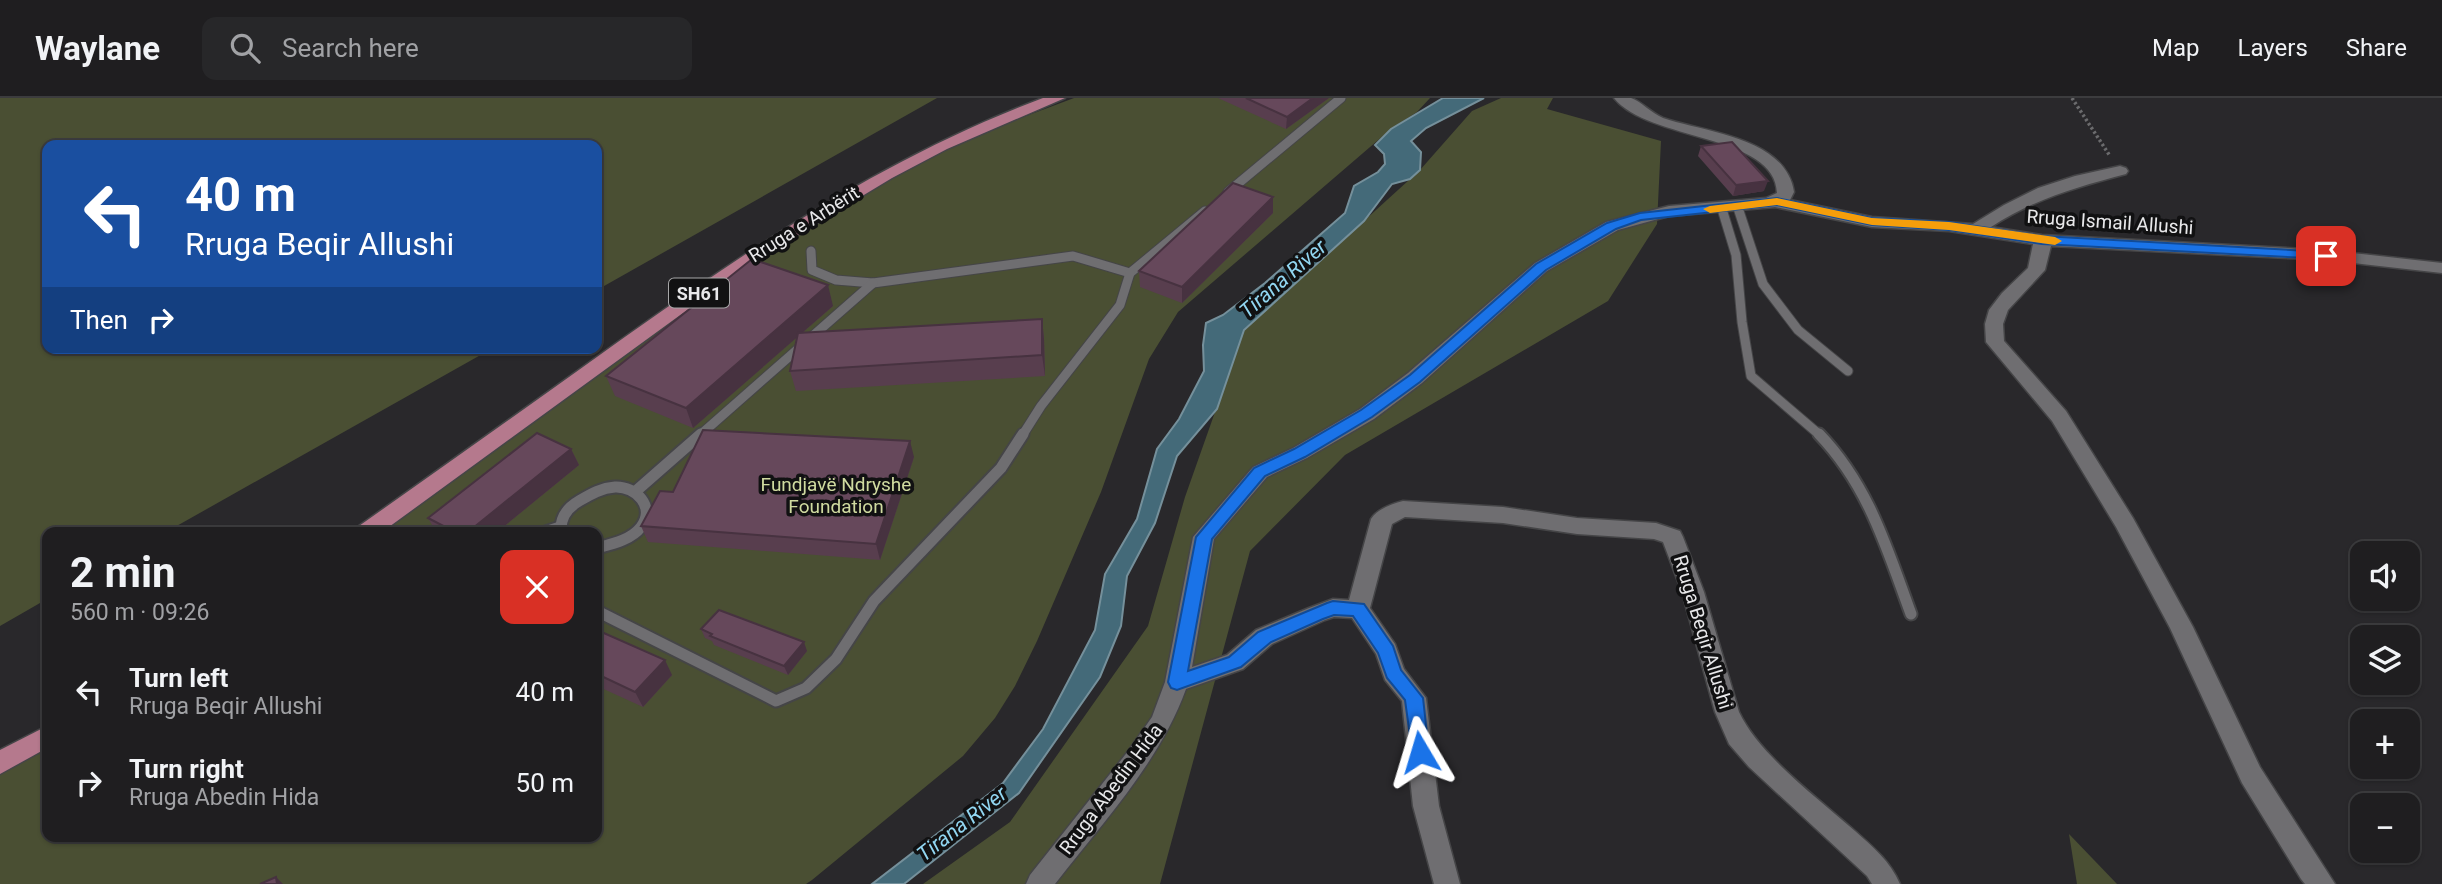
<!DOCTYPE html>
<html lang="en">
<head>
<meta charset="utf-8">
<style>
	:root { --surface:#1f1e20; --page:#272729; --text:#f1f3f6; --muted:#a1a2a5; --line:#3c3c3e }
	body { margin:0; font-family:Roboto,sans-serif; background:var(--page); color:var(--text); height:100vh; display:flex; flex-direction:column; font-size:26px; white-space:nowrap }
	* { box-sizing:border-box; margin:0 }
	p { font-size:23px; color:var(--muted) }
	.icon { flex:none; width:38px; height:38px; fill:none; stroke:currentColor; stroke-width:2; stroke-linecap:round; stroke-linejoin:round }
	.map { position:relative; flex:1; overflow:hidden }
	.details { position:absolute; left:42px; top:429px; width:560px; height:315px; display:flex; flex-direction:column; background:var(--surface); border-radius:14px; box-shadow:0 2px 5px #0004,0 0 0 2px var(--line) }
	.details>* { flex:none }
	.banner { position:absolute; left:42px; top:42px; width:560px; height:214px; border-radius:14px; box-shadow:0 2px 5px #0004,0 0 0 2px var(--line); background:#1a4fa0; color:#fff; overflow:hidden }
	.controls { position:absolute; left:2350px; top:443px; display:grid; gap:14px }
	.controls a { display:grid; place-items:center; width:70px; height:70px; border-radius:14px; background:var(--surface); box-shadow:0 2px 5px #0004,0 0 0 2px var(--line); font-size:35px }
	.pin { position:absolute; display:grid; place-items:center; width:60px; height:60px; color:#fff; margin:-30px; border-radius:14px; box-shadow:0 4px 10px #0006 }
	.me { position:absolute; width:77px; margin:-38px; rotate:353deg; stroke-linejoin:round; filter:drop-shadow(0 0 5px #0008) }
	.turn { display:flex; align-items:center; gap:24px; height:147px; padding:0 28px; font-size:32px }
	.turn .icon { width:91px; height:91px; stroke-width:2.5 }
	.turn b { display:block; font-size:49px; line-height:60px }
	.then { display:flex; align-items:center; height:66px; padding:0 28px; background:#0003; gap:14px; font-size:26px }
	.round { display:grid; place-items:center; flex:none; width:74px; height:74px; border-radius:14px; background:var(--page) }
	.overview { display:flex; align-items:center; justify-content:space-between; height:119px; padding:0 28px }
	h1 { font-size:42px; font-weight:700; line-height:52px }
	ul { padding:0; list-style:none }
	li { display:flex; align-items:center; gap:21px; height:91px; padding:0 28px }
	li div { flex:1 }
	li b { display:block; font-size:26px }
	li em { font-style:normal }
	header { display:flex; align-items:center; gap:42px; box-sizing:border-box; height:98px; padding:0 35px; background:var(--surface); border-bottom:2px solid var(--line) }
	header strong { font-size:33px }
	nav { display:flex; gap:38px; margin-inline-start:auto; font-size:24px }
	.search { width:490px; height:63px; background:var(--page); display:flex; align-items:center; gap:18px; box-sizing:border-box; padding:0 24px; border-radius:14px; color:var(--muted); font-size:26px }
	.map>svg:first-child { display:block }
</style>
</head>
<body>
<header>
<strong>Waylane</strong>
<div class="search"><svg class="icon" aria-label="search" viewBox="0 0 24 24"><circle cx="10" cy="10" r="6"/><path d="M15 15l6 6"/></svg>Search here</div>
<nav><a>Map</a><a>Layers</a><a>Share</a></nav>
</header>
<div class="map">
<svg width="2442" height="786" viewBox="0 0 2442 786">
	<rect width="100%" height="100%" fill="#29282b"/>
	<!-- green -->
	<g fill="#4a4f33">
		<polygon points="0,0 937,0 597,192 597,47 47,47 47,250 493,250 166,434 47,434 47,501 0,528"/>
		<polygon points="1074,0 1430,0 1417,14 1391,31 1178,214 1149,261 1101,394 1037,543 1015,588 995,620 963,658 812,782 806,786 0,786 0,663 47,634 47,738 597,738 597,434 356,434 627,243 815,119 959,43"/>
		<polygon points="1501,0 1553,0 1547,11 1661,43 1657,126 1608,203 1345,357 1250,453 1160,786 923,786 1010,724 1148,528 1185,399 1244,232 1420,72 1472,13"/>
		<polygon points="2069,736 2117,786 2077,786"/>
	</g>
	<!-- water -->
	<polygon fill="#446a79" stroke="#75909b" stroke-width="2" points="1443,0 1484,0 1426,30 1411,43 1421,54 1420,72 1410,81 1392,86 1364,123 1244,232 1217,311 1177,358 1155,425 1127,478 1121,528 1100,579 1019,695 904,786 872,786 1003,685 1043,631 1095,532 1105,476 1137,421 1157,351 1179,321 1204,273 1203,247 1206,225 1223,217 1265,185 1345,115 1354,88 1378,74 1385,66 1384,56 1375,47 1391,31"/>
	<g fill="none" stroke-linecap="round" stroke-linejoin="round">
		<!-- lane-far1 casing -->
		<g stroke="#454547" stroke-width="11">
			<g id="lane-far1">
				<polyline points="1228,94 1341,0"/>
				<polyline points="1738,110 1763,186 1798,232 1848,273"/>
				<polyline points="1722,111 1736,157 1742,224 1751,278 1821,338"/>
				<polyline points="811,153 812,172 836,182 873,185 1073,158 1130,175 1205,113"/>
				<polyline points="699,338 873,185"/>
				<polyline points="1022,338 1041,308 1120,207 1130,175"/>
			</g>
		</g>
		<!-- lane casing -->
		<g stroke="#454547" stroke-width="15">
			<g id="lane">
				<path d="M1819,336C1869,388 1887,451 1911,516"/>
				<polyline points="636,393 701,336"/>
				<polyline points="545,434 560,429"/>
				<path d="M561,434C560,420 567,410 579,403C591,396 601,390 615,389C636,388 656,409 641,429C631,442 612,446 597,450"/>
				<polyline points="597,513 776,603 806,590 836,561 874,503 1001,370 1023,336"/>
			</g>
		</g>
		<!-- street casing -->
		<g stroke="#454547" stroke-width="3">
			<path id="street" d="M1614,0C1619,0 1627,0 1631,0C1642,4 1651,15 1663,20C1703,34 1786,39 1794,94L1790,102L1872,119L1973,126L2004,107L2038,90L2075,78L2120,68L2126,70L2128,73L2126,76C2077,89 2034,101 1991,129L2042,137L2326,152L2442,165V175L2326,162L2051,148L2045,172L2008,212L2003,226L2004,243L2066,313L2133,420L2193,529L2260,669L2335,786H2305L2301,781L2242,685L2170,530L2116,429L2052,323L1986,244L1985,226L1989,212L2002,195L2028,170L2033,146L1949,133L1872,129L1775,109L1669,118L1618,132L1547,173L1422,285L1374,321L1307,360L1267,379L1214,441L1192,569L1227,557L1256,532L1309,510L1333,501L1349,502L1371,421C1377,411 1392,406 1403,403L1503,409L1577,420L1656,425L1680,433L1683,439L1704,494L1739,614C1759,657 1819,701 1855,733C1873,749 1890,763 1900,786H1872L1867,778L1749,669L1729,646L1715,614L1682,494L1663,444L1654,441L1577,436L1503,425L1405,419L1392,426L1370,510L1395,546L1404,571L1426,600L1439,708L1460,786H1434L1413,708L1402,603L1385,582L1376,556L1352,520L1334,519L1325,522L1272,546L1243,571L1186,591C1159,665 1103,724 1055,786H1026L1030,777L1129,652L1152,619L1165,584L1193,439L1253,369L1293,350L1360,311L1408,275L1535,165L1606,124L1669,108L1766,100L1777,95C1776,36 1648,43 1614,0Z"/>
		</g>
		<!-- primary casing -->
		<g stroke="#454547" stroke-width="3">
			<g id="primary">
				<path d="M1043,0H1065L947,51L892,80L786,144L683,215L382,434H356L359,428C434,375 509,322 583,269C729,164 875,63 1043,0Z"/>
				<polygon points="47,628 47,650 0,676 0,652"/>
			</g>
		</g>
		<!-- path -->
		<polyline stroke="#6b6b6d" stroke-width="3.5" stroke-dasharray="2.5 2.5" stroke-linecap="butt" points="2072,0 2110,58"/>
		<!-- lane-far1 -->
		<use href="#lane-far1" stroke="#6f6e71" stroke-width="9"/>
		<!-- lane -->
		<use href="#lane" stroke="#6f6e71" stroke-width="11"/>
		<!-- street -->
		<use href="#street" fill="#6f6e71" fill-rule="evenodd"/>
		<!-- primary -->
		<use href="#primary" fill="#b5798d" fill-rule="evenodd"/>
	</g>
	<!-- wall -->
	<g fill="#583e4e">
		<polygon points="1218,0 1329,0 1286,31"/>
		<polygon points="1701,48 1764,93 1733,98 1698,58"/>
		<polygon points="1273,115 1182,205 1140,189 1139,173"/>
		<polygon points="833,208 802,235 1042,221 1044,241 1045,278 796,293 790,273 797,239 693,330 615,298 606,278"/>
		<polygon points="571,351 579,367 497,434 436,434 428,420"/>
		<polygon points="914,359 880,462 648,444 641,428 673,394"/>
		<polygon points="701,531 807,553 788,577 714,547 712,543 705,540"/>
		<polygon points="597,532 672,577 643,609 597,588"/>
	</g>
	<!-- shaded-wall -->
	<g fill="#473240">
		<polygon points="1313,0 1329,0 1286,31 1287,19"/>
		<polygon points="1768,83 1764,93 1733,98 1736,87"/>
		<polygon points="1273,99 1273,115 1182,205 1182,189"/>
		<polygon points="828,187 833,208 693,330 686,310"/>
		<polygon points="1042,221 1044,241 1045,278 1042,257"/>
		<polygon points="910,343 914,359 880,462 876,446"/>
		<polygon points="571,351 579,367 497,434 468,434"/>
		<polygon points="804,544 807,553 788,577 784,568"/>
		<polygon points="665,562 672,577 643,609 635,594"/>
		<polygon points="276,779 283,786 277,786"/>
	</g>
	<!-- building -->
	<g fill="#66485b" stroke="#473240" stroke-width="2">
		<polygon points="1246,0 1313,0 1287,19"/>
		<polygon points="1732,44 1768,83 1736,87 1701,48"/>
		<polygon points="1233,85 1273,99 1182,189 1139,173"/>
		<polygon points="752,161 828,187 686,310 606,278"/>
		<polygon points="1042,221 1042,257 790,273 798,235"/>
		<polygon points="703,332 910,343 876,446 641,428 660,393 673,394"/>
		<polygon points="537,335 571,351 468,434 455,434 428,420"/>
		<polygon points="719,512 804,544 784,568 710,538 712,536 701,531"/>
		<polygon points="597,532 665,562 635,594 597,576"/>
		<polygon points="276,779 277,786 260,786"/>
	</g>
	<!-- route -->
	<polygon fill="#1a73e8" stroke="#114b97" stroke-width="2" points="1777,100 1872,120 1949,124 2042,138 2326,154 2333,158 2326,161 2042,146 1949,132 1872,127 1777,107 1641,122 1616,131 1546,172 1420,284 1372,319 1305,359 1265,378 1212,441 1188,573 1229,559 1258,534 1327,505 1333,503 1364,506 1393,548 1401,572 1423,600 1429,654 1427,660 1420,662 1413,660 1405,602 1387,580 1378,555 1353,518 1334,517 1323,521 1271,544 1241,569 1177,592 1171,590 1168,584 1196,439 1254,370 1294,351 1361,312 1410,277 1536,166 1607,125 1640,115"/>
	<!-- slow -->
	<polygon fill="#f59e0b" points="1777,100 1872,120 1949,124 2055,139 2062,143 2055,147 1949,132 1872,127 1777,107 1710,115 1703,111 1710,108"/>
	<g text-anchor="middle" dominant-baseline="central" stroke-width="7" stroke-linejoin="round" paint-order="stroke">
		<!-- shield labels -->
		<rect fill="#111112" stroke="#a8a8a9" stroke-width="2" x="669" y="180.5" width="60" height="29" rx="5"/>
		<g font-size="18" font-weight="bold" fill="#e8e8ea">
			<text x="699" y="195">SH61</text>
		</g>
		<!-- street labels -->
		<g font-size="19" fill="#e8e8ea" stroke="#111112">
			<text transform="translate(2110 124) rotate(4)">Rruga Ismail Allushi</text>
			<text transform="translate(804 126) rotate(-32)">Rruga e Arbërit</text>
			<text transform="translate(1703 534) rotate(73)">Rruga Beqir Allushi</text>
			<text transform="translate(1111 691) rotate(-53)">Rruga Abedin Hida</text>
		</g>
		<!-- park labels -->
		<g font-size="19" fill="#d0dba0" stroke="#111112">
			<text x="836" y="386">Fundjavë Ndryshe<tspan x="836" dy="22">Foundation</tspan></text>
		</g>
		<!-- water labels -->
		<g font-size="21" font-style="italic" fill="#91d6f1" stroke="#111112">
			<text transform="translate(1283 181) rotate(-41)">Tirana River</text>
			<text transform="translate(962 726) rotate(-38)">Tirana River</text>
		</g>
	</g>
</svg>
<div class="controls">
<a><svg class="icon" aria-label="sound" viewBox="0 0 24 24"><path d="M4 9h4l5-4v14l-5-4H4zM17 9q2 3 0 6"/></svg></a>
<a><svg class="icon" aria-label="layers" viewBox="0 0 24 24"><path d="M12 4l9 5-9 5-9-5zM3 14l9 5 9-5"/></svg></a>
<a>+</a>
<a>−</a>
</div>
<div class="pin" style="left:2326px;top:158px;background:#d93025"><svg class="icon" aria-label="arrive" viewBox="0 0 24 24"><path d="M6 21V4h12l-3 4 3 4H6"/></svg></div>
<svg class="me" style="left:1420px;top:654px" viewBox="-20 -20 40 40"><path d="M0-17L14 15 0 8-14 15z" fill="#1a73e8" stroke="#fff" stroke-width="4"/></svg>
<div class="banner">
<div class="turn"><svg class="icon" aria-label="left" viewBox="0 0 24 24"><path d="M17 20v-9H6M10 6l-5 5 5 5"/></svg><div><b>40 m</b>Rruga Beqir Allushi</div></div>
<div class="then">Then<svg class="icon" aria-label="right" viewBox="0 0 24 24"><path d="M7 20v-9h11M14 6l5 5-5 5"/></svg></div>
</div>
<section class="details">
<div class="overview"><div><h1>2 min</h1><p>560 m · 09:26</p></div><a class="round" style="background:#d93025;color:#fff"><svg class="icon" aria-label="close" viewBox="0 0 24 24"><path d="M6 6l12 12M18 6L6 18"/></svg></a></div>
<ul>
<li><svg class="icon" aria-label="left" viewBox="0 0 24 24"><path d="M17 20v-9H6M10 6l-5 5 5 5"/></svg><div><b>Turn left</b><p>Rruga Beqir Allushi</p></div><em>40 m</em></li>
<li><svg class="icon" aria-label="right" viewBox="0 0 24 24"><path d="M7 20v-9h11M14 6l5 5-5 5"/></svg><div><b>Turn right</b><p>Rruga Abedin Hida</p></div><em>50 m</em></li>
</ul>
</section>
</div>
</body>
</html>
